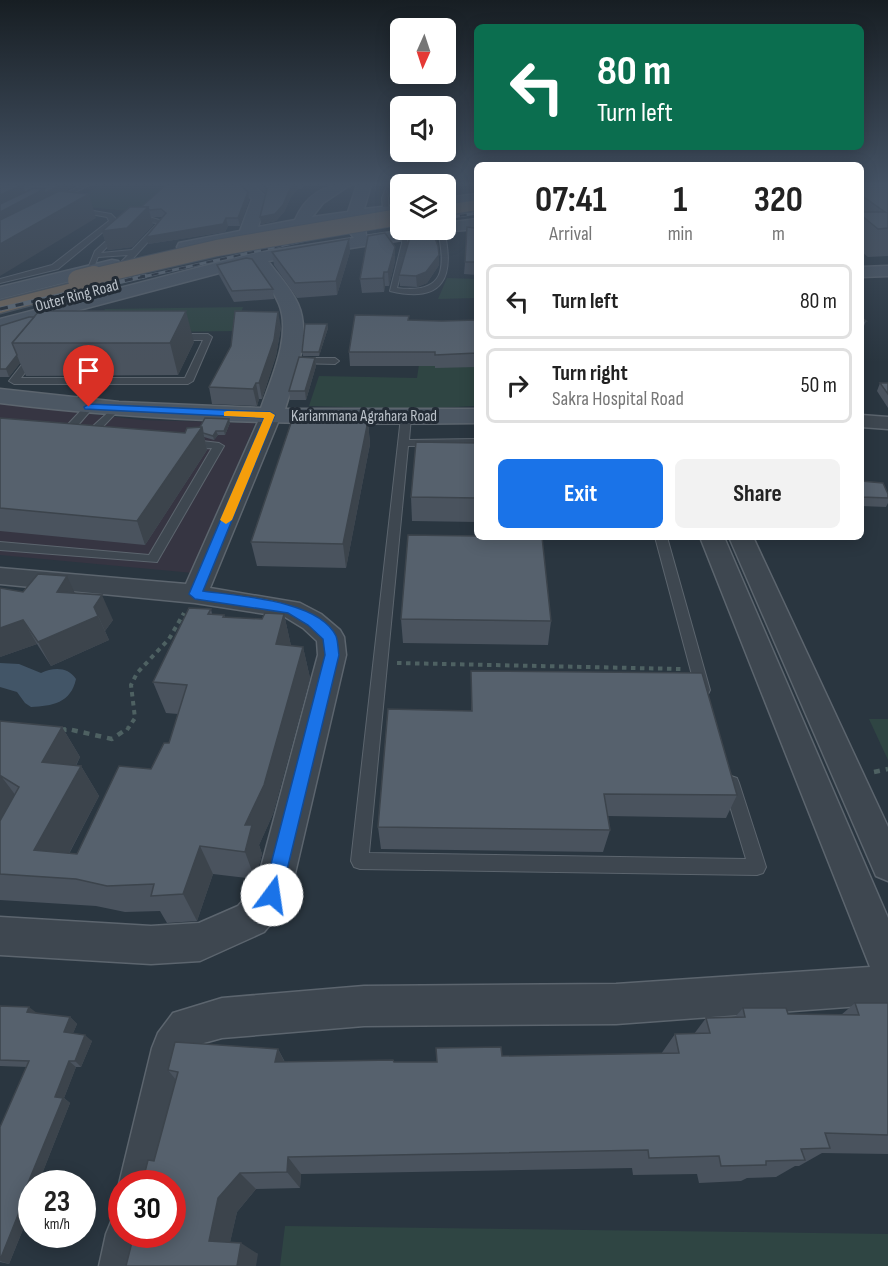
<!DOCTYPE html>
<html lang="en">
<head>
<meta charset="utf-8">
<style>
	:root { --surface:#fff; --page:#f2f2f2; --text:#222; --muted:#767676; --line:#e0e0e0; --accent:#1a73e8 }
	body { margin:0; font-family:"Sofia Sans Condensed",sans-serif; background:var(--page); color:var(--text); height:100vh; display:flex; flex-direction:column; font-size:22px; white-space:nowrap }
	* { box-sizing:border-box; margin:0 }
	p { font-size:20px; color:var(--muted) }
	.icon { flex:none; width:33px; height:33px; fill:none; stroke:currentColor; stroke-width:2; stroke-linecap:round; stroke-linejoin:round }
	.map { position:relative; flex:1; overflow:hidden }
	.side { position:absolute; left:474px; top:162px; width:390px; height:378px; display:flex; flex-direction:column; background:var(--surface); border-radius:9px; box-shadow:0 3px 15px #0003 }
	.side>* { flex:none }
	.hud { position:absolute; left:474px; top:24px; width:390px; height:126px; border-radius:9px; box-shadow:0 3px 15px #0003; background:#0b6e4f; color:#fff; overflow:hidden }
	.needle { width:39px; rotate:183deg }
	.buttons { position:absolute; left:390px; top:18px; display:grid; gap:12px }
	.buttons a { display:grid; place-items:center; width:66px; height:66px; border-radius:9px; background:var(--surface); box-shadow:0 3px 15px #0003; font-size:30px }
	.speed { position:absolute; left:18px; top:1170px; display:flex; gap:12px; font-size:30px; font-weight:700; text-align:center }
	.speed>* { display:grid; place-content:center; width:78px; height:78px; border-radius:50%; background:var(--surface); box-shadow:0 3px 15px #0003; line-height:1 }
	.speed small { font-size:15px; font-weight:400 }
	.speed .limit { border:9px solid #d22; background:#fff; color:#111 }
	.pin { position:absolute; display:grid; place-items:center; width:51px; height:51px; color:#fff; margin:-62px -26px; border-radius:50% 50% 50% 0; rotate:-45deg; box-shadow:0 0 6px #0007 }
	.pin .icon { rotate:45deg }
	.me { position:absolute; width:66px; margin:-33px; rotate:14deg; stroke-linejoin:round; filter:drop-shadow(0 0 4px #0008) }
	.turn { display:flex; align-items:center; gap:21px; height:126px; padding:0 24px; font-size:27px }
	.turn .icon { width:78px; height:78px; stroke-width:2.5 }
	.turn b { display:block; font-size:42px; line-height:51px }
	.eta { display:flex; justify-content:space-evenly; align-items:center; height:102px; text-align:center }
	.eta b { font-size:36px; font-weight:700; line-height:42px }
	.cta { display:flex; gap:12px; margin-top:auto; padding:12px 24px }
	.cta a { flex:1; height:69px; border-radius:9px; background:var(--accent); color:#fff; font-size:24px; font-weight:700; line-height:69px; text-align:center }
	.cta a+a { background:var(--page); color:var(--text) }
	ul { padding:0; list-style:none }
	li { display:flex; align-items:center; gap:18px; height:75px; margin:0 12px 9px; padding:0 12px; border:3px solid var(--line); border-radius:9px }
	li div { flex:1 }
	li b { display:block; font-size:22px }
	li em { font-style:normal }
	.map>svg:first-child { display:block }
</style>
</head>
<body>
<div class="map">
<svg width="888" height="1266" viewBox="0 0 888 1266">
	<rect width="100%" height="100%" fill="#2a3640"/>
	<!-- medical -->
	<polygon fill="#363542" points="0,403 141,420 255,423 193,573 0,555"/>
	<!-- green -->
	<g fill="#2f4543">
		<polygon points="102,185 169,185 140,212 65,205"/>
		<polygon points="447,278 477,279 477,298 438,299"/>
		<polygon points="243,307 235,331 90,333 105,309"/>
		<polygon points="477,349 477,406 412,409 309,406 319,376 417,378 421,351"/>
		<polygon points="869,719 888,719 888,760"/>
		<polygon points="285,1226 888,1234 888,1266 280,1266"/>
	</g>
	<!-- water -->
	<path fill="#425567" d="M0,663L19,664L41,673C54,667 68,667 76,679C71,703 52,706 31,707L25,703L17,692L0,687Z"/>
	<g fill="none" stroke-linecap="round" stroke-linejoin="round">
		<!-- lane casing -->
		<g stroke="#5c656e" stroke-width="2">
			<g id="lane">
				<polygon points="82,185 89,185 57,201 52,200"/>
				<polygon points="387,185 393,185 388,198 389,211 386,213 383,211 382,198"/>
				<polygon points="400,188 398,210 393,211 397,190"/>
				<polygon points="76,208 111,214 115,218 115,222 58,269 0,283 0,279 52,265 109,221 107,217 74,211"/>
				<path d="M149,217L166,222L128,264L121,262L128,255L98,257L92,273H86L95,251L116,232L121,233L101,253L132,250L158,223C150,221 137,225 130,221Z"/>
				<path d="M438,230H444C455,277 444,304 390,291L402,243L401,233H405L408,243L397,288C445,294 446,269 438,230Z"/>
				<path d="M208,334L212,337L193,381L188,384H94L83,406L78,409L73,406L85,384H14L9,381L45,335L48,334ZM50,340H203L185,378H21Z"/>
				<polygon points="298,358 335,358 339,361 335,364 295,363 295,359"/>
				<polygon points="89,404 92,405 92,409 66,439 58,439 58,435 86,405"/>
				<polygon points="114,407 119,410 117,412 90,440 82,440 82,436"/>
				<polygon points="406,414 411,417 409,440 477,439 477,445 408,446 369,853 746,859 723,783 725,778 731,776 737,778 739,783 766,867 763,873 757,875 360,869 354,867 351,861 401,417"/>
				<polygon points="202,441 219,443 224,446 157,562 0,550 0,542 149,555 212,448 188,449 183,446 184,444"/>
				<polygon points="655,537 667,537 710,690 708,694 698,694 696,690"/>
			</g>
		</g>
		<!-- street casing -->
		<g stroke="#5c656e" stroke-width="3">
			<g id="street">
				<polygon points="271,409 278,411 281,415 210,588 300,603 321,614 340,630 344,637 346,655 290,895 285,907 264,932 200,961 151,964 0,955 0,917 151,926 199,923 238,906 256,886 318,655 317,641 303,628 285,617 195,603 0,584 0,568 186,584 261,415 264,411"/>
				<polygon points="861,415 888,417 888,429 861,427"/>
				<polygon points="700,537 724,537 888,918 888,1004 616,1024 364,1026 222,1038 200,1044 192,1056 165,1184 122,1184 122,1190 119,1184 152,1048 158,1033 173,1013 222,998 364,986 616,984 870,967"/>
				<polygon points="729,537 753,537 888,827 888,881 876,876"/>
				<polygon points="122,1214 122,1234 154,1234 147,1266 99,1266 106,1234 113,1217"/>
			</g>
		</g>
		<!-- secondary casing -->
		<g stroke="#5c656e" stroke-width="3">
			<g id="secondary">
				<path d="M237,185H253L267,198L258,227L295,220C306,195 324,184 350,185L323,203L312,217L348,212L357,185H371L364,209L400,205V213L364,219L366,236L406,230H446V223L477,219V229L441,232L434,235L268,261C278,275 291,288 298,304C312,335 294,379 285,409H477V423C317,425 159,423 0,403V389L119,402L261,408C271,379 292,335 279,304C273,289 261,277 253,264L0,331V319L247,255L241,240L185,252L179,251L177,247L179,243L240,231L252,199ZM348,221V230L354,238L263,252L256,237Z"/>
				<polygon points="477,194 477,202 446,206 446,198"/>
				<polygon points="112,260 118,261 121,265 118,269 0,299 0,287"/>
				<polygon points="888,266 888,276 861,277 861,267"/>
			</g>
		</g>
		<!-- highway casing -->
		<g stroke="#49525b" stroke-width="3">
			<g id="highway">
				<polygon points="477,200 477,210 446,215 446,205"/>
				<polygon points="116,272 122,273 125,277 122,281 0,313 0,301"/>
			</g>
		</g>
		<!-- path-far1 -->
		<g stroke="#4e6162" stroke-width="4" stroke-dasharray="4.5 4.5" stroke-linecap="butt">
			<polyline points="397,663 681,669"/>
			<polyline points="62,730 71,730"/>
			<polyline points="127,730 135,718 131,685 137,673 169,639 184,613"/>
		</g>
		<!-- path -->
		<g stroke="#4e6162" stroke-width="4.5" stroke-dasharray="6 6" stroke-linecap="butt">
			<polyline points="60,730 68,729 112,739 128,728"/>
			<polyline points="874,772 888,769"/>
		</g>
		<!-- lane -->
		<use href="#lane" fill="#3e4750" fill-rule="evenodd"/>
		<!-- street -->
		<use href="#street" fill="#3e4750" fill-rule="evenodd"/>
		<!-- secondary -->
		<use href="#secondary" fill="#4c5763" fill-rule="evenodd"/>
		<!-- highway -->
		<use href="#highway" fill="#75695c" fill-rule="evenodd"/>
		<!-- rail-far1 casing -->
		<g stroke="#616c77" stroke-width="3">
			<g id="rail-far1">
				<polyline points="446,218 477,213"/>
				<polyline points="138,278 333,234 400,224"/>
			</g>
		</g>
		<!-- rail casing -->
		<g stroke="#616c77" stroke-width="4.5">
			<polyline id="rail" points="0,309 145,276"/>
		</g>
		<!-- rail-far1 -->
		<use href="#rail-far1" stroke="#232c36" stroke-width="2" stroke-dasharray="7" stroke-linecap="butt"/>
		<!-- rail -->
		<use href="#rail" stroke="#232c36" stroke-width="3" stroke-dasharray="8" stroke-linecap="butt"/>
		<!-- highway-bridge-far1 casing -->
		<g stroke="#49525b" stroke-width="18" stroke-linecap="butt">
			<polyline id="highway-bridge-far1" points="87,278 217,248 399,217"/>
		</g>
		<!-- highway-bridge casing -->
		<g stroke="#49525b" stroke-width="22" stroke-linecap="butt">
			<polyline id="highway-bridge" points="78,280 94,276"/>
		</g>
		<!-- highway-bridge-far1 -->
		<use href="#highway-bridge-far1" stroke="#75695c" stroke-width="16"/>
		<!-- highway-bridge -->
		<use href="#highway-bridge" stroke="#75695c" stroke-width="20"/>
	</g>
	<!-- wall -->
	<g fill="#4a535e">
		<polygon points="256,185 304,185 302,189 298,189 291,197 284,212 276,221 261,224 266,194"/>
		<polygon points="861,185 888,185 888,256 868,257 861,251"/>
		<polygon points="248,192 249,200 240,226 228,226 225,232 148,244 163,217 151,217 153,225 132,247 108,250 102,231 141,207"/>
		<polygon points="477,226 477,275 464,274 465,262 474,228"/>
		<polygon points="349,239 350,252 337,295 297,298 274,265 272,252"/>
		<polygon points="395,247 395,261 389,286 385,286 384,292 362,293 360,279"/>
		<polygon points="217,265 273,289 274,299 234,302 219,275"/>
		<polygon points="439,265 427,283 417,287 400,286 399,275"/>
		<polygon points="861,317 866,321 862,331 861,331"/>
		<polygon points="409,320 442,321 477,320 477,367 435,368 435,366 350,366 349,352"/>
		<polygon points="327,324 328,328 319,356 303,356 302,352"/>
		<polygon points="0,326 194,342 178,375 26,376 20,363 9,377 0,377"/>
		<polygon points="281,327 276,356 262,399 259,399 257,406 212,404 209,387"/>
		<polygon points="315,358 316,366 306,400 290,400 289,391"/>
		<polygon points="880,383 888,383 888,408 877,391"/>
		<polygon points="0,418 185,433 200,427 230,423 225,435 218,435 214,440 204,437 207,450 145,545 0,531"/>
		<polygon points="368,421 370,444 346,568 257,566 251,542"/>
		<polygon points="477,443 477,522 412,521 411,497"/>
		<polygon points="861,481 888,498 888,503 886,507 861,506"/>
		<polygon points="23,592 75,594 113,620 105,631 109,640 51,666 37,644 0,657"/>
		<polygon points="211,609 212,614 224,615 225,617 262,619 284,614 291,646 303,647 310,678 273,814 259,845 262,854 255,879 213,874 197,921 167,923 160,911 125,912 96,906 0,900 0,721 62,727 80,757 76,766 81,766 99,796 69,854 77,854 151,769 169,743 178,714 166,713 153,682"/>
		<polygon points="401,619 551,621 548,645 403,643"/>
		<polygon points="471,671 737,795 726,818 608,816 610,830 603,852 381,849 378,827 471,711"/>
		<polygon points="855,1003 888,1003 888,1154 822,1153 799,1166 795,1166 776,1177 747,1178 741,1181 699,1183 697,1174 633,1175 632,1168 301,1174 300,1188 256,1189 237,1212 230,1242 258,1254 126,1266 176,1080 168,1070 278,1049 285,1062 437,1062 502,1056 661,1054 675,1034 694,1034 706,1018 735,1017 743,1008 788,1014 841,1015"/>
		<polygon points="0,1006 36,1014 70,1017 77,1024 73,1033 92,1041 81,1067 76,1067 64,1098 70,1103 38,1184 32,1184 30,1202 32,1203 32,1207 9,1264 0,1262 0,1127 27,1067 0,1066"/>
	</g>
	<!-- shaded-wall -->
	<g fill="#3c444c">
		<polygon points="22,185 26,198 44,189 61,185 77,185 48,200 0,241 0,195"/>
		<polygon points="294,185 297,185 298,189 291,197 284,212 276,221 261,224 260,217"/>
		<polygon points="248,192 249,200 240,226 238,218"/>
		<polygon points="89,194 96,218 0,276 0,244"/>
		<polygon points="148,207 153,225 132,247 108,250 102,231"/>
		<polygon points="226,218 228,226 225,232 148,244 146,237"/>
		<polygon points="349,239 350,252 337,295 336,281"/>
		<polygon points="395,247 395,261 389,286 388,272"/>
		<polygon points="439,255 439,265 427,283 417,287 416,276"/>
		<polygon points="384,272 385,286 384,292 383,278"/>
		<polygon points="186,311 194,342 178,375 170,343"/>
		<polygon points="278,312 281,327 276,356 262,399 259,383"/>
		<polygon points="327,324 328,328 319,356 319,352"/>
		<polygon points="17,355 20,363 9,377 6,369"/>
		<polygon points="315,358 316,366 306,400 305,391"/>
		<polygon points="256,383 259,399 257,406 253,389"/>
		<polygon points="229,419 230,423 225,435 224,431"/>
		<polygon points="368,421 370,444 346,568 343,544"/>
		<polygon points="202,427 207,450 145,545 137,521"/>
		<polygon points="216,431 218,435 214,440 213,436"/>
		<polygon points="67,576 78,600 57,592"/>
		<polygon points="102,595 113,620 105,631 94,607"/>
		<polygon points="284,614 291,646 276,644"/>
		<polygon points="98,616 109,640 51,666 38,642"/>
		<polygon points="23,620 37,644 0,657 0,628"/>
		<polygon points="303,647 310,678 273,814 259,845 262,854 255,879 245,852 245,825"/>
		<polygon points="62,727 80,757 62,792 42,762"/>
		<polygon points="81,766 99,796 56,878 34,850"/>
		<polygon points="1,776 23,805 0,839 0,777"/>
		<polygon points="200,846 213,874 197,921 183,894"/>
		<polygon points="29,1007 37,1013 27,1012"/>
		<polygon points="70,1017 77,1024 71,1038 64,1032"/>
		<polygon points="85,1035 92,1041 81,1067 75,1061"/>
		<polygon points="278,1049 290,1073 275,1062"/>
		<polygon points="69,1061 76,1067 64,1098 70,1103 38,1184 32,1184 32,1199 30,1202 32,1203 32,1207 9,1264 0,1261 55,1097"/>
		<polygon points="288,1157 301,1174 300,1188 287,1172"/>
		<polygon points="240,1173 256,1189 237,1212 228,1252 209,1241 218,1198"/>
		<polygon points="241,1243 258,1254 256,1266 237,1266"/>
	</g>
	<!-- building -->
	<g fill="#56616d" stroke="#3c444c" stroke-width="1.5">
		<polygon points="0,185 22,185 0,195"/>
		<polygon points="25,185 61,185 45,193 44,189 34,188 25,193 22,186"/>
		<polygon points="166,185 240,185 248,192 238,218 226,218 223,224 146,237 166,213 161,209 149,210 148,207 141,207"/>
		<polygon points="263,185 294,185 290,189 283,205 275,214 260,217 267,189"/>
		<polygon points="861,185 888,185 888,228 878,229 861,215 861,212 885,212 861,195"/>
		<polygon points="34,188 44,189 0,212 0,204"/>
		<polygon points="59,191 89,194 0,244 0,220"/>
		<polygon points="130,207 148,207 127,228 102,231"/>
		<polygon points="477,226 477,262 465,262 467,227 474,228"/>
		<polygon points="385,233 395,247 388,272 384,272 383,278 360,279 368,236"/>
		<polygon points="433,233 438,246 439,255 426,272 416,276 399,275 410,237"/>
		<polygon points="349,239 336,281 295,283 272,252"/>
		<polygon points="246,258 252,259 273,289 232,291 217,265"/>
		<polygon points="39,311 186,311 170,343 12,343"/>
		<polygon points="235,311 278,312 274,340 259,383 256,383 253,389 209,387 231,346"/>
		<polygon points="355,315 409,316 408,320 442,321 477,320 477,353 435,355 435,352 349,352"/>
		<polygon points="29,317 34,317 12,343 17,355 6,369 0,369 0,326"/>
		<polygon points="861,317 866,321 861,321"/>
		<polygon points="305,324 327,324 319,352 302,352"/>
		<polygon points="299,357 315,358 305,391 289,391"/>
		<polygon points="880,383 888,383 888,394"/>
		<polygon points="0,418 185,433 187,428 202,427 137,521 0,508"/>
		<polygon points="205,418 229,419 224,431 216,431 213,436 203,433 202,427 200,427"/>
		<polygon points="292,420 368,421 343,544 251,542"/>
		<polygon points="416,442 477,443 477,498 411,497"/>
		<polygon points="861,481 883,483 888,494 888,498 861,497"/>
		<polygon points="408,535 477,536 477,537 542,537 551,621 401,619"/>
		<polygon points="38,574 67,576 57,592 102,595 94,607 98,616 38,642 23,620 0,628 0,588 23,592"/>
		<polygon points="189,608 211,609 208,614 224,615 223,617 262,619 265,613 284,614 276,644 303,647 264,785 245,825 252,825 245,852 200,846 183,894 151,896 154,884 107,886 76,879 0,874 0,821 19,787 1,776 0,777 0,721 62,727 42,762 81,766 34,850 77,854 119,766 151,769 164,743 169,743 187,685 153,682"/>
		<polygon points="471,671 702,673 737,795 604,794 610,830 378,827 388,709 472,711"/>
		<polygon points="855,1003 888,1003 888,1135 825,1133 830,1148 801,1149 805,1160 766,1161 766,1165 721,1166 719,1156 649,1158 648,1150 288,1157 287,1172 240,1173 218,1198 209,1241 241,1243 237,1266 126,1266 134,1234 172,1234 172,1184 142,1184 148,1160 154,1161 178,1072 168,1070 175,1042 278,1049 275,1062 393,1060 394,1062 437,1062 436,1048 501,1047 502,1056 679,1053 675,1034 710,1033 706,1018 745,1017 743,1008 786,1008 788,1014 859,1015"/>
		<polygon points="0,1006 29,1007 27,1012 70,1017 64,1032 85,1035 75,1061 69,1061 55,1097 63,1098 21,1200 24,1200 0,1260 0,1127 29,1061 0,1060"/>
	</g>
	<!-- sky -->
	<linearGradient id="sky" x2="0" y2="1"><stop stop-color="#171e23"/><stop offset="0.51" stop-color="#445264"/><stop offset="1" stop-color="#445264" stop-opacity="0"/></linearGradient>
	<rect width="888" height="362" fill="url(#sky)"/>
	<!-- route -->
	<path fill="#1a73e8" stroke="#114b97" stroke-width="1.5" d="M89,404L270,412L275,415L203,591C238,596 319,600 336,636C338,641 338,649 339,655L281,895L279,901L272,904L266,901L263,895L325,655L323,639L308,625L288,613L195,599L189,594L264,418L85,409L84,407Z"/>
	<!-- slow -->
	<polygon fill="#f59e0b" points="227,411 270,412 275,415 232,520 226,524 220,520 264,418 224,416 224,412"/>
	<g text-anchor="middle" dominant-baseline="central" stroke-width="6" stroke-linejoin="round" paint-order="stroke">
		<!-- far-street labels -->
		<g font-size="16" fill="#bbc2ca" stroke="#232c36">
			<text transform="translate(77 296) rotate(-15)">Outer Ring Road</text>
			<text x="364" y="416">Kariammana Agrahara Road</text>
		</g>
	</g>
</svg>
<div class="buttons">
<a><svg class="needle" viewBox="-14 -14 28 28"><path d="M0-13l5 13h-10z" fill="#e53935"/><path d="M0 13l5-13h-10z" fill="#767676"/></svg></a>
<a><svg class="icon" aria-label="sound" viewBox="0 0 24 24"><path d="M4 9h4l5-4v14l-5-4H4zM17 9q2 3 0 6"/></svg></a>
<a><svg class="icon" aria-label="layers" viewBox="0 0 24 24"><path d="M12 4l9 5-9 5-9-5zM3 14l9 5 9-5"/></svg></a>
</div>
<div class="speed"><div>23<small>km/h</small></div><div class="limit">30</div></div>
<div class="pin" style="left:89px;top:407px;background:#d93025"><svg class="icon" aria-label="arrive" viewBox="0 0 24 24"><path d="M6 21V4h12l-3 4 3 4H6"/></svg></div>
<svg class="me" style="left:272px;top:895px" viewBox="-20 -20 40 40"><circle r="19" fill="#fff"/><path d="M0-13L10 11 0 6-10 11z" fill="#1a73e8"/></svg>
<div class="hud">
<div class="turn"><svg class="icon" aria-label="left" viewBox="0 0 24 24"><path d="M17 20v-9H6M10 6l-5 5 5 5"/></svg><div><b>80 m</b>Turn left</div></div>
</div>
<section class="side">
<div class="eta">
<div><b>07:41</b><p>Arrival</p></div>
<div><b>1</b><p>min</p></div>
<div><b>320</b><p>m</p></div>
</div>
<ul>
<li><svg class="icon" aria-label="left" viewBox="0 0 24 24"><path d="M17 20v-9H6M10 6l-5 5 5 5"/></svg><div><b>Turn left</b></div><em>80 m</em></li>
<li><svg class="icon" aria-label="right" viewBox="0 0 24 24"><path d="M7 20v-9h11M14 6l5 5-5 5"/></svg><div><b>Turn right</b><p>Sakra Hospital Road</p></div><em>50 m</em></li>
</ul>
<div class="cta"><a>Exit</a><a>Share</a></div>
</section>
</div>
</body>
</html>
